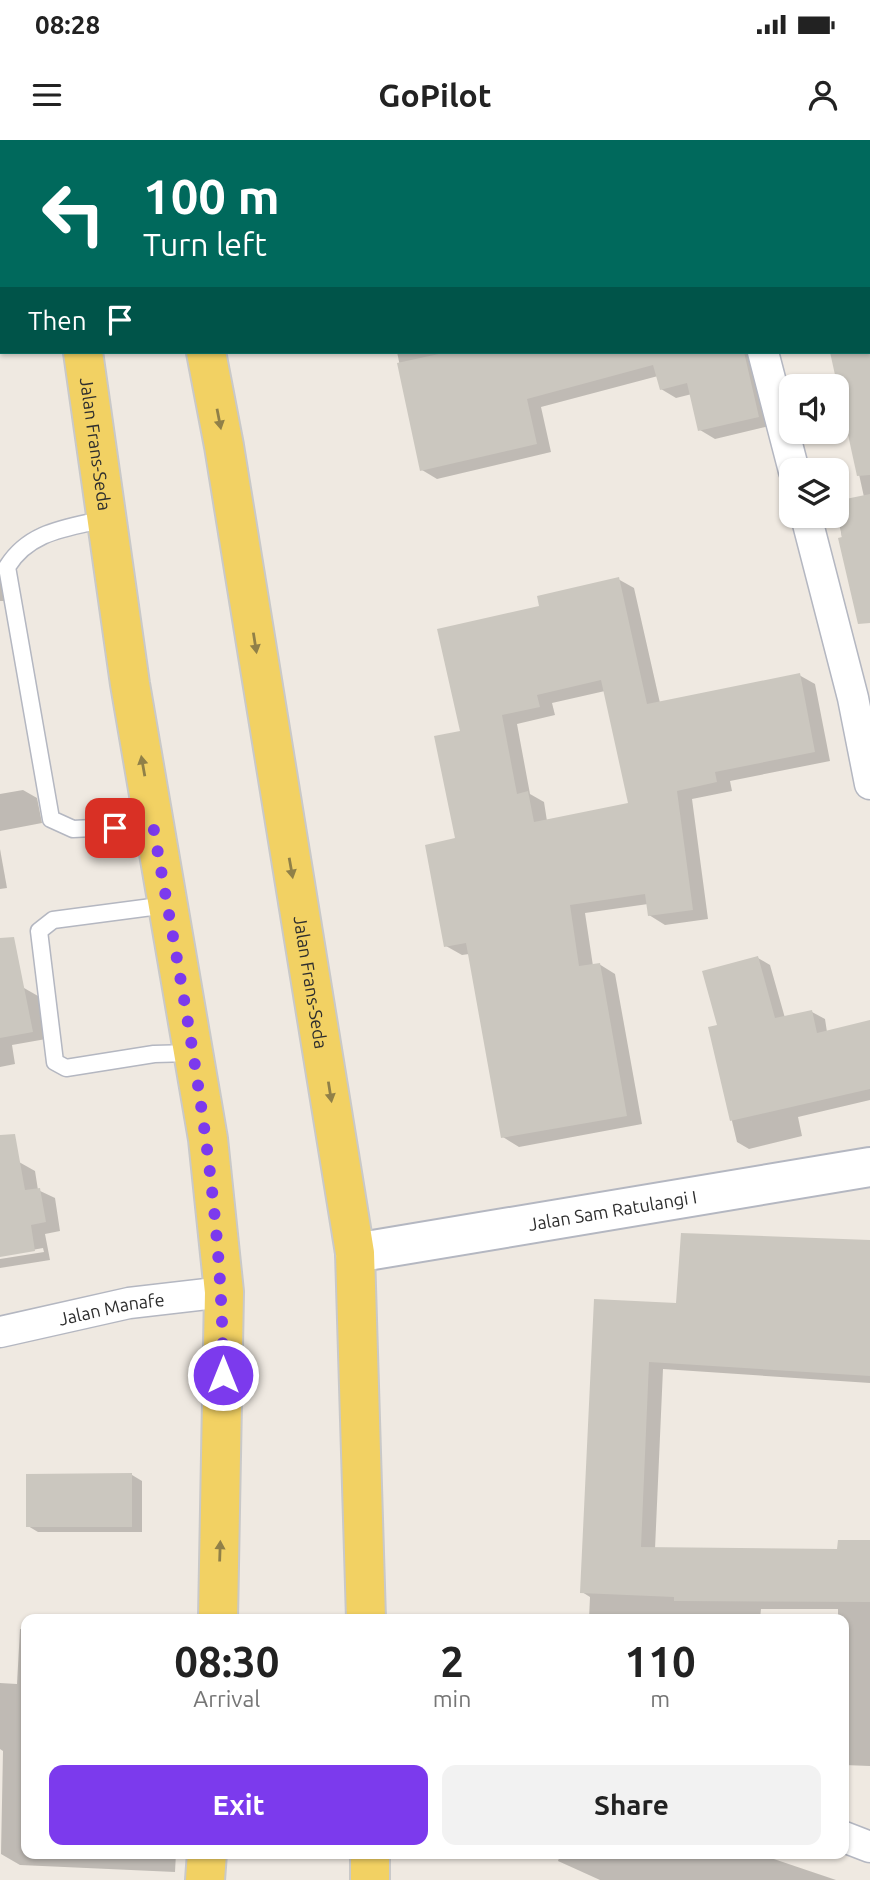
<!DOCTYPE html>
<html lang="en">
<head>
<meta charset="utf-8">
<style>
	:root { --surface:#fff; --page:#f2f2f2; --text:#222; --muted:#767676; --accent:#7c3aed }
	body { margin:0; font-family:Ubuntu,sans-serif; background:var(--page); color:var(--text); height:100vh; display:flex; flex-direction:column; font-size:26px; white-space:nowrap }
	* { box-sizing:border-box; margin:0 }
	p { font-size:23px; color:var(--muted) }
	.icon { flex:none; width:38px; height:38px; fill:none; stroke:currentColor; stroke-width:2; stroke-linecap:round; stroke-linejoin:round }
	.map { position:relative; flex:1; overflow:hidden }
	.drawer { position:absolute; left:21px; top:1474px; width:828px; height:245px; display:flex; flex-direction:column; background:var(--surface); border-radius:14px; box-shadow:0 2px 5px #0004 }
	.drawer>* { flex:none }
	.top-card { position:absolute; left:0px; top:0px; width:872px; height:214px; box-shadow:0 2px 5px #0004; background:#00695c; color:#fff; overflow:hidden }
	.buttons { position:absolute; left:779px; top:234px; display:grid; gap:14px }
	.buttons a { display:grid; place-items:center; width:70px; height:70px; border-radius:14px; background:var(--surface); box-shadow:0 2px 5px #0004; font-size:35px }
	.pin { position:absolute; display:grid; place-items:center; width:60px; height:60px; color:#fff; margin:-30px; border-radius:14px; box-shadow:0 4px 10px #0006 }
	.me { position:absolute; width:77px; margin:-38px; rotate:0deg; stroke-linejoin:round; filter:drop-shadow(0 0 5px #0008) }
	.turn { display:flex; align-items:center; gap:24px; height:147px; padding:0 28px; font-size:32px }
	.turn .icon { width:91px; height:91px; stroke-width:2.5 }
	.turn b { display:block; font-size:49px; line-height:60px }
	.then { display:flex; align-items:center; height:66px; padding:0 28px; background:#0003; gap:14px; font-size:26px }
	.eta { display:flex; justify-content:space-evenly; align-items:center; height:119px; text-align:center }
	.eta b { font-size:42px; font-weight:700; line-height:49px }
	.action { display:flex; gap:14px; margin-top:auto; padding:14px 28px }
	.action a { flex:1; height:80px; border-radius:14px; background:var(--accent); color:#fff; font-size:28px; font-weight:700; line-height:80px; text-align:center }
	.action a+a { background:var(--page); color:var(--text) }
	.status { display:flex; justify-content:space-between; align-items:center; height:49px; padding:0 35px; background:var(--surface); direction:ltr }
	.status svg { height:19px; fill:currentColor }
	header { display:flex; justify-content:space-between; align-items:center; height:91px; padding:0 28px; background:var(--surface); font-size:32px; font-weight:700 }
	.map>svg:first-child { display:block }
</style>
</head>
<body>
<div class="status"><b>08:28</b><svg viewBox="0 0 49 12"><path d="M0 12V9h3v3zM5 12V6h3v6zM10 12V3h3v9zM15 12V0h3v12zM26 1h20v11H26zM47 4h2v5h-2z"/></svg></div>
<header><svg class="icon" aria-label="menu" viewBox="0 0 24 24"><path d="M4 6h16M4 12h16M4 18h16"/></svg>GoPilot<svg class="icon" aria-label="person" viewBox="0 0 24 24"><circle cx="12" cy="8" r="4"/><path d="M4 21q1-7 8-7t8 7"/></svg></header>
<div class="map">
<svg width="870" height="1740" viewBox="0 0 870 1740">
	<rect width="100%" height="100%" fill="#efe9e1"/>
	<!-- shadow -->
	<g fill="#0003" fill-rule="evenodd">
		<polygon points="344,0 445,0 445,2 345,2"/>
		<polygon points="553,0 600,0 591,2"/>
		<polygon points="821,0 870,0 870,443 849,437 836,364 864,357 832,212 870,212 870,2"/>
		<polygon points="397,212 763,212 773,285 715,299 700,290 692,254 676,258 661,249 658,236 541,267 551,312 437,339 422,330"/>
		<polygon points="0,435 5,461 0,461"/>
		<path d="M618,439L634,448L660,563L799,535L815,544L830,621L730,641L732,651L692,659L708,779L665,785L649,775L648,764L585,773L593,826L599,824L615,834L642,984L519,1007L503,997L469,814L462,815L446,806L457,699L462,592L541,467ZM605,551L630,664L547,681L544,662L530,654L517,584L555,575L552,563Z"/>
		<polygon points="23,650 37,658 42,683 0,691 0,654"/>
		<polygon points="0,709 7,748 0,749"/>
		<polygon points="758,818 770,825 785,878 812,872 825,879 827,892 870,882 870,960 798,977 802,996 749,1009 737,1002 710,889 719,887"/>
		<polygon points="24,848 38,856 46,899 12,905 15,924 0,927 0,852"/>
		<polygon points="19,1022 35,1031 38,1050 55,1058 60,1091 45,1094 50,1120 0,1128 0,1119 44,1112 43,1108 0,1116 0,1025"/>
		<polygon points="870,1102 870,1243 663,1229 655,1409 839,1411 870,1402 870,1626 844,1625 844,1479 838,1479 838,1469 761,1469 760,1479 589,1479 590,1457 582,1452 596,1161 678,1165"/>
		<polygon points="132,1335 142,1341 142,1392 38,1392 28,1386"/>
		<polygon points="20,1489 26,1490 26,1713 176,1713 175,1732 20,1725 1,1714 3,1611 0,1609 0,1543 17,1544"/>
		<polygon points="561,1713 756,1713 836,1740 600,1740 558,1721"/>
	</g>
	<!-- building -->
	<g fill="#cbc7bf" fill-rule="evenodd">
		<polygon points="448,212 744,212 759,277 698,291 687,243 660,250 653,225 527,259 537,304 420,331 397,223"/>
		<polygon points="830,212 870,212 870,335 857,336"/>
		<polygon points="870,354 870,483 858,484 838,398 842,397 836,361"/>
		<path d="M619,437L647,564L800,533L815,612L715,632L717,642L677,651L693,770L648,776L645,754L570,765L579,826L600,823L627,976L501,998L466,803L444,807L425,705L455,698L434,596L460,591L437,489L539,466L537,456ZM601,540L628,663L534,682L528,651L517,654L502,575L540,567L537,555Z"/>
		<polygon points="14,797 33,892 0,898 0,798"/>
		<polygon points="758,816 775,878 812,870 817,893 870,880 870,949 730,981 708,887 717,885 702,831"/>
		<polygon points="15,994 25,1050 40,1048 46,1082 31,1085 35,1111 0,1117 0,995"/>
		<polygon points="681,1093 870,1100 870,1236 649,1222 641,1407 837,1409 838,1400 870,1400 870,1462 674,1461 674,1457 580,1453 594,1159 676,1163"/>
		<polygon points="132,1333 132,1387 26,1387 26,1334"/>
	</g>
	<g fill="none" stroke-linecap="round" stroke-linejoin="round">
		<!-- lane casing -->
		<g stroke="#b4b7c1" stroke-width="19">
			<g id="lane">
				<path d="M105,379C67,388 29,391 7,427L51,679L73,689L153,685"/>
				<polyline points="167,765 53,780 39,791 55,922 66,928 154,914 191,913"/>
			</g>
		</g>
		<!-- street casing -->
		<g stroke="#b4b7c1" stroke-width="33">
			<g id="street">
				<polyline points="708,0 708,2"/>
				<polyline points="763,212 794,331"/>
				<polyline points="806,376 853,558 870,644"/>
				<path id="s1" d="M0,1192L129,1163L224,1152"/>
				<polyline points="844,1697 870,1707"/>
			</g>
		</g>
		<!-- secondary casing -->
		<g stroke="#b4b7c1" stroke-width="42">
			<g id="secondary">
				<path id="s2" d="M355,1113L870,1027"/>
			</g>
		</g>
		<!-- primary casing -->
		<g stroke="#c9c9c9" stroke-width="42">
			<g id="primary">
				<polyline points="40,0 40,2"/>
				<polyline points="153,2 155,0"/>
				<path id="s3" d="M83,212L130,544L208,999L224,1152L218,1479"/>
				<path id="s4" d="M206,212L224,306L355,1113L366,1479"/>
				<polyline points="370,1713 370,1740"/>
				<polyline points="205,1740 207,1713"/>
			</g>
		</g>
		<!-- lane -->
		<use href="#lane" stroke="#fff" stroke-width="16"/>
		<!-- street -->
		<use href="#street" stroke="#fff" stroke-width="30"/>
		<!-- secondary -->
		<use href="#secondary" stroke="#fff" stroke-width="38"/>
		<!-- primary -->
		<use href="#primary" stroke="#f2d163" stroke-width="38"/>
	</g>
	<!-- one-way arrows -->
	<defs><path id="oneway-solid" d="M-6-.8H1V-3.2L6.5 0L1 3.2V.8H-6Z" transform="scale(1.75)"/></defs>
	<g fill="#908048">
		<use href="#oneway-solid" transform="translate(219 279) rotate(79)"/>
		<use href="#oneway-solid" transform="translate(255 503) rotate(81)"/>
		<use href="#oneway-solid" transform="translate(143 626) rotate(-100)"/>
		<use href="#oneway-solid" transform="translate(291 728) rotate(80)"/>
		<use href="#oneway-solid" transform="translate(330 952) rotate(81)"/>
		<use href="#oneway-solid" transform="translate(220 1411) rotate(-88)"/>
	</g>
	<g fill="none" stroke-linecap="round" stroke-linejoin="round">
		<!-- route -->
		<path stroke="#7c3aed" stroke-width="12" stroke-dasharray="0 21.6" d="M115,688L153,685C185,867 223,1049 223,1235"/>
	</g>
	<g text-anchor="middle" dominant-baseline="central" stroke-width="6" stroke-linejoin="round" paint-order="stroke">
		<!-- street labels -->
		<g font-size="18" fill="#2e2e2e" stroke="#fff">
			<text stroke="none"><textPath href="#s3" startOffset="93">Jalan Frans-Seda</textPath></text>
			<text stroke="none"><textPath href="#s4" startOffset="639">Jalan Frans-Seda</textPath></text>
			<text stroke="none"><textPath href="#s2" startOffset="261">Jalan Sam Ratulangi I</textPath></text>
			<text stroke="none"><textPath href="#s1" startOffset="114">Jalan Manafe</textPath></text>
		</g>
	</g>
</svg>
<div class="buttons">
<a><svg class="icon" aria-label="sound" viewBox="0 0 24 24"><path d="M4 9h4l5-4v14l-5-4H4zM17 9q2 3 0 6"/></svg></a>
<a><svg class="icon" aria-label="layers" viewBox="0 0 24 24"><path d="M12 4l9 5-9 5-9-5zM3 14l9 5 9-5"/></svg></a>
</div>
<div class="pin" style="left:115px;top:688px;background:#d93025"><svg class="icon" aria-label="arrive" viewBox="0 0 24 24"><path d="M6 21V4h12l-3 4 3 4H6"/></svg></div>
<svg class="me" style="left:223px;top:1235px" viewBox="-20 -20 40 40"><circle r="17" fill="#7c3aed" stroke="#fff" stroke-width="3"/><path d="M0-11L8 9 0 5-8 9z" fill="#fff"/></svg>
<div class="top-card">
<div class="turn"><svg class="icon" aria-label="left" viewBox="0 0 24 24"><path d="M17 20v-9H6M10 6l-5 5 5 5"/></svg><div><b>100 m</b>Turn left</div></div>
<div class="then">Then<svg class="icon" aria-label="arrive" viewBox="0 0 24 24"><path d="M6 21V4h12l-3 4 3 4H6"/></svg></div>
</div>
<section class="drawer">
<div class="eta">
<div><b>08:30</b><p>Arrival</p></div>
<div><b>2</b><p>min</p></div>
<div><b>110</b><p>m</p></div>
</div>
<div class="action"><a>Exit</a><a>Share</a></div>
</section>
</div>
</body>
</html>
